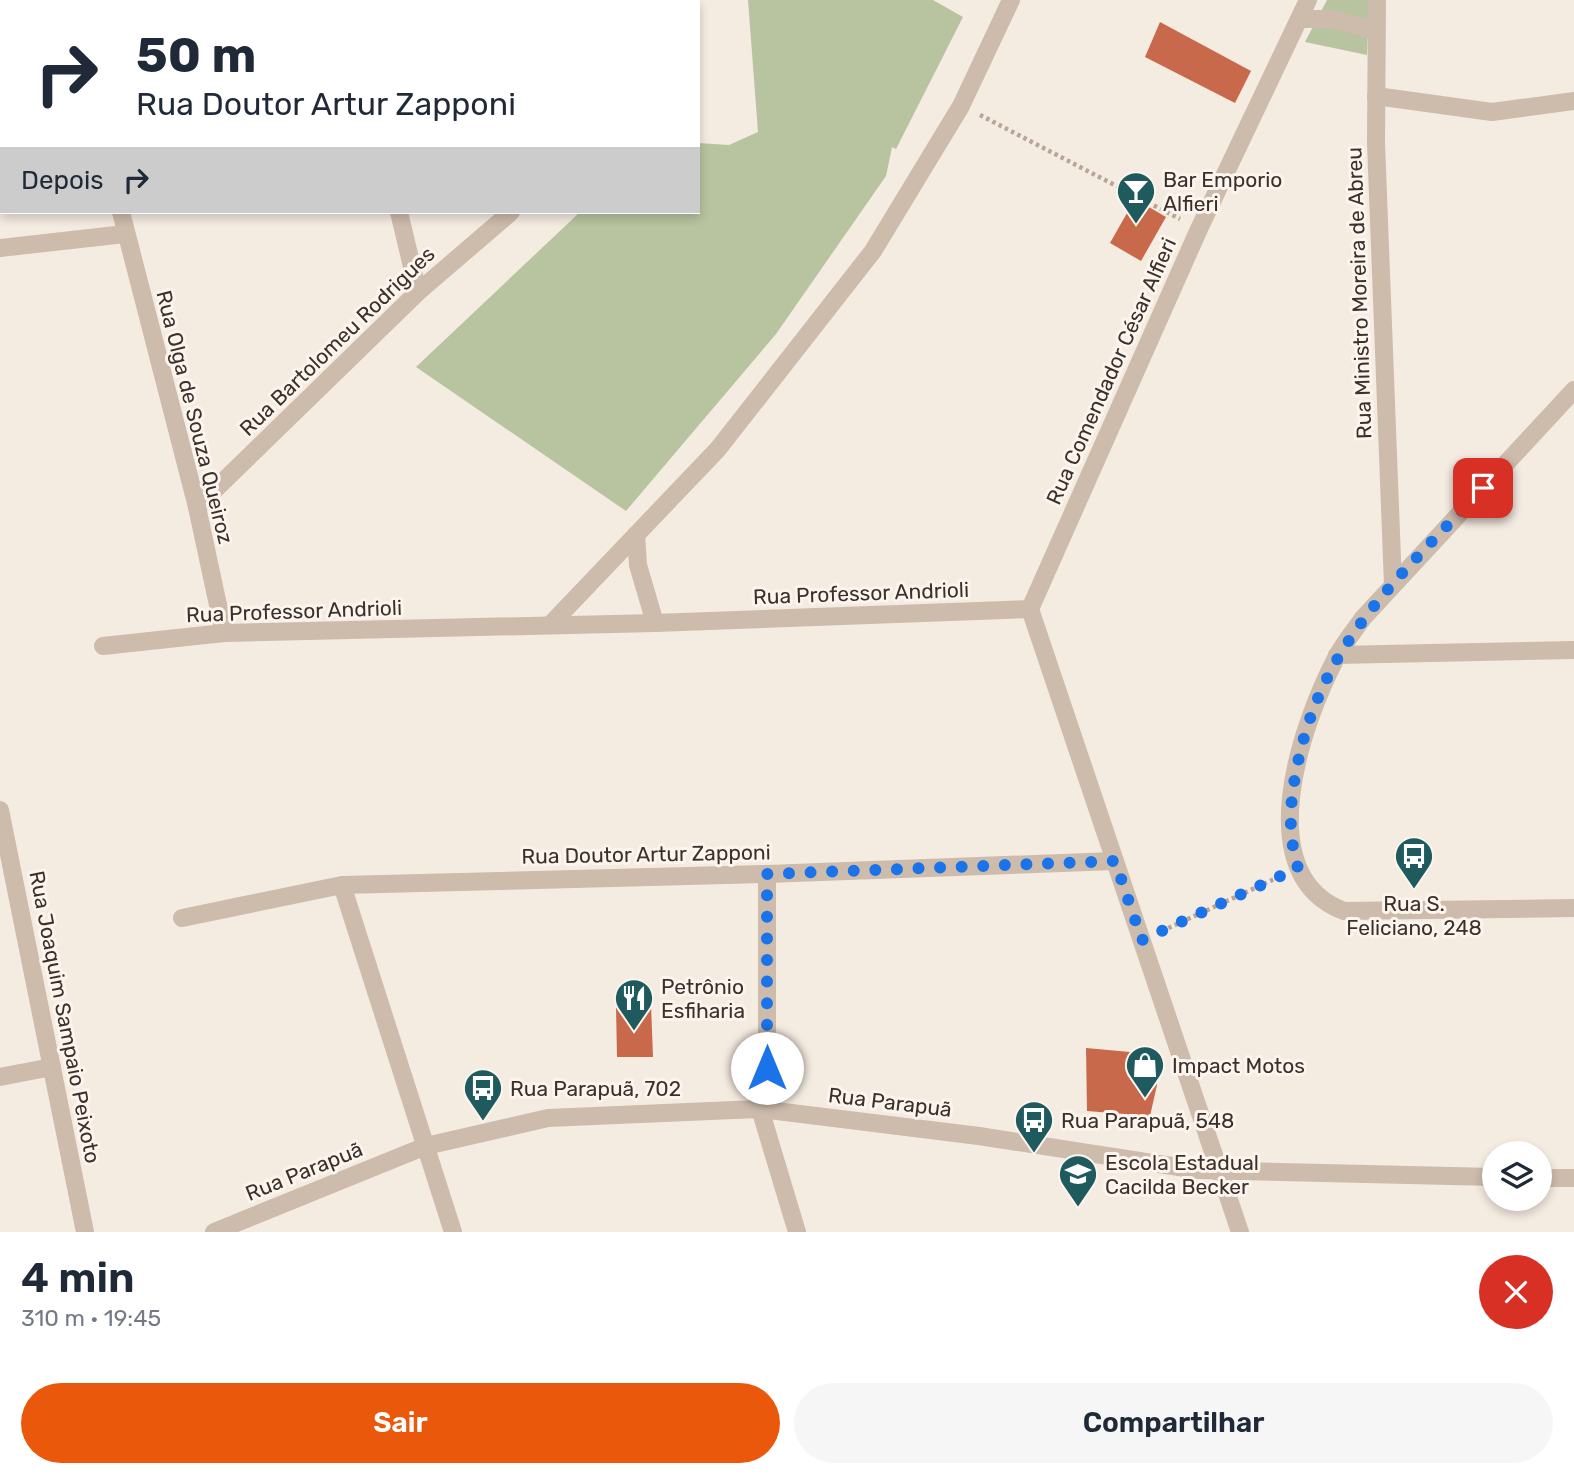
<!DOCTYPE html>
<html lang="pt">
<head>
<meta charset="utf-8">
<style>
	:root { --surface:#fff; --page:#f6f6f7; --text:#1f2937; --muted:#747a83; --accent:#ea580c }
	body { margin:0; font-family:Rubik,sans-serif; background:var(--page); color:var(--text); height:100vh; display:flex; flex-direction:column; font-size:26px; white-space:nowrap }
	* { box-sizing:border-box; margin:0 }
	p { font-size:23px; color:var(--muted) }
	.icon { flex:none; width:38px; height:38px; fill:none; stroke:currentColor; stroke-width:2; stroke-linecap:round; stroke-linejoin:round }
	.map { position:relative; height:1232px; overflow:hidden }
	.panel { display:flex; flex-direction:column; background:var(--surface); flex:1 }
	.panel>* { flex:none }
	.banner { position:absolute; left:0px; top:0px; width:700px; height:214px; box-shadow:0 4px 10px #0003; background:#fff; color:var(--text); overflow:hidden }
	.controls { position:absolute; left:1482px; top:1141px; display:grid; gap:14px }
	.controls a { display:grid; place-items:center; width:70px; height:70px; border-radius:50%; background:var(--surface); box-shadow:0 4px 10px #0003; font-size:35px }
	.pin { position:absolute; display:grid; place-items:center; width:60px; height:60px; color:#fff; margin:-30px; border-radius:14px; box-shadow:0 4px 10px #0006 }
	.me { position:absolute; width:77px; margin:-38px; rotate:0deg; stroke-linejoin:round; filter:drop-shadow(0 0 5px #0008) }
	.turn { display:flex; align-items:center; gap:24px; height:147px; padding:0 21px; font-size:32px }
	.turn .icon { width:91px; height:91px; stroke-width:2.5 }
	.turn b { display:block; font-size:49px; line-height:60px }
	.then { display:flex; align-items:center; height:66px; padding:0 21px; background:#0003; gap:14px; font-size:26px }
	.round { display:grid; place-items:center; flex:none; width:74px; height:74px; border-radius:37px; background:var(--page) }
	.summary { display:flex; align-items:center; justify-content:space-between; height:119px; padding:0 21px }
	h1 { font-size:42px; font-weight:600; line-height:52px }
	.action { display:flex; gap:14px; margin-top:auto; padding:14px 21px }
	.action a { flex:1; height:80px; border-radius:42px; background:var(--accent); color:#fff; font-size:28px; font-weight:600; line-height:80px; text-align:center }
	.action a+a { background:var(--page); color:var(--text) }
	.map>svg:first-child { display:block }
</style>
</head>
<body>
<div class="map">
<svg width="1574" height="1232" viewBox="0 0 1574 1232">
	<rect width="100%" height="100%" fill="#f4ebe1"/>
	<!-- green -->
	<g fill="#b8c4a0">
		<polygon points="748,0 933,0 963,17 896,149 892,147 886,176 776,334 626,511 416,367 580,212 698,212 698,143 729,145 758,132"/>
		<polygon points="1327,0 1369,0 1367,55 1305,42"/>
	</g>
	<!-- building -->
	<g fill="#c8694b">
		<polygon points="1160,22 1251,71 1235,103 1145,57"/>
		<polygon points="1135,199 1166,217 1141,261 1110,243"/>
		<polygon points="651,1005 653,1057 617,1057 616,1006"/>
		<polygon points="1086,1048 1141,1053 1157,1085 1150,1116 1087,1111"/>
	</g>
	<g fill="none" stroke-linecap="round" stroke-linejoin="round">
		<!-- path -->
		<g stroke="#b9a596" stroke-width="4.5" stroke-dasharray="3.5 3.5" stroke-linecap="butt">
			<polyline points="980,115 1180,219"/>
			<polyline points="1162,931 1281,876"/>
		</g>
		<!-- pedestrian -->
		<polyline stroke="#cdbbac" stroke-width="18" points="1376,96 1492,112 1574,101"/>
		<!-- minor -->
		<g stroke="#cdbbac" stroke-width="18">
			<polyline points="81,0 82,2"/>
			<polyline points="348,0 349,2"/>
			<polyline points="601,0 601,2"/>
			<polyline points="1377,0 1376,143 1393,585"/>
			<polyline points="1300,19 1332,19 1376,31"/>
			<polyline points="121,212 197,507 224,633"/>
			<polyline points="399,212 418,292"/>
			<polyline points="0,248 125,234"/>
			<path d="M1574,390L1363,618C1354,631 1343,644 1336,658C1302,723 1248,875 1344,911L1574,908"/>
			<polyline points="197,507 418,292 511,212"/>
			<polyline points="636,535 638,565 655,623"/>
			<polyline points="1030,609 1199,229 1308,0"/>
			<polyline points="1030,609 1240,1232"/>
			<polyline points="551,624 718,449 873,251 961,106 1011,0"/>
			<polyline points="103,646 224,633 655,623 1030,609"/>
			<polyline points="1337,655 1574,650"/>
			<polyline points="0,810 85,1232"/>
			<polyline points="767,874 767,1068 760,1109 797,1232"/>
			<polyline points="342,885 453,1232"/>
			<polyline points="182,918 342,885 767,874 1115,861"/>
			<polyline points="0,1077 52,1067"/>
		</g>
		<!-- tertiary -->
		<g stroke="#cdbbac" stroke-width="18">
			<polyline points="1540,1178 1574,1178"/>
			<polyline points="214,1232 426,1146 548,1118 734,1110 760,1109 979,1136 1198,1170 1494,1177"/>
		</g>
	</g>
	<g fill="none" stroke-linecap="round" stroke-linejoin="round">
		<!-- route -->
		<path stroke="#1a73e8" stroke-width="12" stroke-dasharray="0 21.6" d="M767,1068V874L1115,861L1142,940L1298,868C1287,832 1290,799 1298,762C1324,639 1401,576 1483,488"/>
	</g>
	<!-- icons -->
	<defs>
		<g id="bar-pin" transform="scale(2.0125)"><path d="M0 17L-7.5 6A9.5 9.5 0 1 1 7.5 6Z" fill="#1f5a5e" stroke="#fbf5ee"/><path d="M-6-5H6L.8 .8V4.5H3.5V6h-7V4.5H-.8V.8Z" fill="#fff"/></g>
		<g id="bus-pin" transform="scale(2.0125)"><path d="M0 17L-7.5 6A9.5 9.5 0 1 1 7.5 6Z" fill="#1f5a5e" stroke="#fbf5ee"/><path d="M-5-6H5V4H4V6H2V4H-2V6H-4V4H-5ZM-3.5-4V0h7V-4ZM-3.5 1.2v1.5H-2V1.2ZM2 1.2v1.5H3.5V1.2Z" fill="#fff"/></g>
		<g id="restaurant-pin" transform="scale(2.0125)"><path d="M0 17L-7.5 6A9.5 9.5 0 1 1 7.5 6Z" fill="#1f5a5e" stroke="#fbf5ee"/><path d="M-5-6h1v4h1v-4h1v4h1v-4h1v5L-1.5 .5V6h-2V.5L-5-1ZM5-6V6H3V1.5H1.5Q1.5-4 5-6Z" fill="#fff"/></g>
		<g id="shop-pin" transform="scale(2.0125)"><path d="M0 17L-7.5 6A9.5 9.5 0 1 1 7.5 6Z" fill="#1f5a5e" stroke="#fbf5ee"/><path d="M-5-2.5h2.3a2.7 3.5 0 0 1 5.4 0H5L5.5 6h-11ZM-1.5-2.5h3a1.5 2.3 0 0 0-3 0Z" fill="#fff"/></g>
		<g id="school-pin" transform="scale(2.0125)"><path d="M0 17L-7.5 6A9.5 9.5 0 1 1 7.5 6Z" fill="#1f5a5e" stroke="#fbf5ee"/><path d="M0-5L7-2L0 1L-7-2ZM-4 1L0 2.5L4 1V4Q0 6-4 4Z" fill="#fff"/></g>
	</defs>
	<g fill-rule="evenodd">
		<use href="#bar-pin" x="1136" y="191"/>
		<use href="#bus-pin" x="1414" y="856"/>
		<use href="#restaurant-pin" x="634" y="998"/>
		<use href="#shop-pin" x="1145" y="1065"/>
		<use href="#bus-pin" x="483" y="1088"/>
		<use href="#bus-pin" x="1034" y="1120"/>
		<use href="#school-pin" x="1078" y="1174"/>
	</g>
	<g text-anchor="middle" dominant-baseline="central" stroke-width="6" stroke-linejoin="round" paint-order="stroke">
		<!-- poi labels -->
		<g font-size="21" fill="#3b302b" stroke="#fbf5ee" text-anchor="start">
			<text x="1163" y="179">Bar Emporio<tspan x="1163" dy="24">Alfieri</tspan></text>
			<text x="1414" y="903" text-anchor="middle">Rua S.<tspan x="1414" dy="24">Feliciano, 248</tspan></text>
			<text x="661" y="986">Petrônio<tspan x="661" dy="24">Esfiharia</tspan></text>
			<text x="1172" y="1065">Impact Motos</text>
			<text x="510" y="1088">Rua Parapuã, 702</text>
			<text x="1061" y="1120">Rua Parapuã, 548</text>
			<text x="1105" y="1162">Escola Estadual<tspan x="1105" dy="24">Cacilda Becker</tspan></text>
		</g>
		<!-- street labels -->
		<g font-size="21" fill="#3b302b" stroke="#fbf5ee">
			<text transform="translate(1359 293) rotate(-92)">Rua Ministro Moreira de Abreu</text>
			<text transform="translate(337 341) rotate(-44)">Rua Bartolomeu Rodrigues</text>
			<text transform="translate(1111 371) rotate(-66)">Rua Comendador César Alfieri</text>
			<text transform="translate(195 417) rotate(76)">Rua Olga de Souza Queiroz</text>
			<text transform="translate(861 593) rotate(-2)">Rua Professor Andrioli</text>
			<text transform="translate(294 611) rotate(-2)">Rua Professor Andrioli</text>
			<text transform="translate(646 854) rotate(-1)">Rua Doutor Artur Zapponi</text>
			<text transform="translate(65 1017) rotate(79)">Rua Joaquim Sampaio Peixoto</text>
			<text transform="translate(890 1102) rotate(7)">Rua Parapuã</text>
			<text transform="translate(304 1171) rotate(-22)">Rua Parapuã</text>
		</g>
	</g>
</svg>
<div class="controls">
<a><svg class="icon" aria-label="layers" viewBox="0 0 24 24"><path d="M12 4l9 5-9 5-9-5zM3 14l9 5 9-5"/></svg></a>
</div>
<div class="pin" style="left:1483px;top:488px;background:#d93025"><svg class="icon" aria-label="arrive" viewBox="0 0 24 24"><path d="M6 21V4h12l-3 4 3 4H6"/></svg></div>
<svg class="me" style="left:767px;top:1068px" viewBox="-20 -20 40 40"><circle r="19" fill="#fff"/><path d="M0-13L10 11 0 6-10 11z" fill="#1a73e8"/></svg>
<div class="banner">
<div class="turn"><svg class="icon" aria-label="right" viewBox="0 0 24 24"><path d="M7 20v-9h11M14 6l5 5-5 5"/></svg><div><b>50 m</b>Rua Doutor Artur Zapponi</div></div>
<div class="then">Depois<svg class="icon" aria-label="right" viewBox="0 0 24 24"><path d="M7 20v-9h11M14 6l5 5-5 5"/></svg></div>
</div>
</div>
<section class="panel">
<div class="summary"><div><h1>4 min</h1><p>310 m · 19:45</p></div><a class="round" style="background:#d93025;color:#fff"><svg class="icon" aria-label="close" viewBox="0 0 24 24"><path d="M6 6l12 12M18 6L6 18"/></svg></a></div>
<div class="action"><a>Sair</a><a>Compartilhar</a></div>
</section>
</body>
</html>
